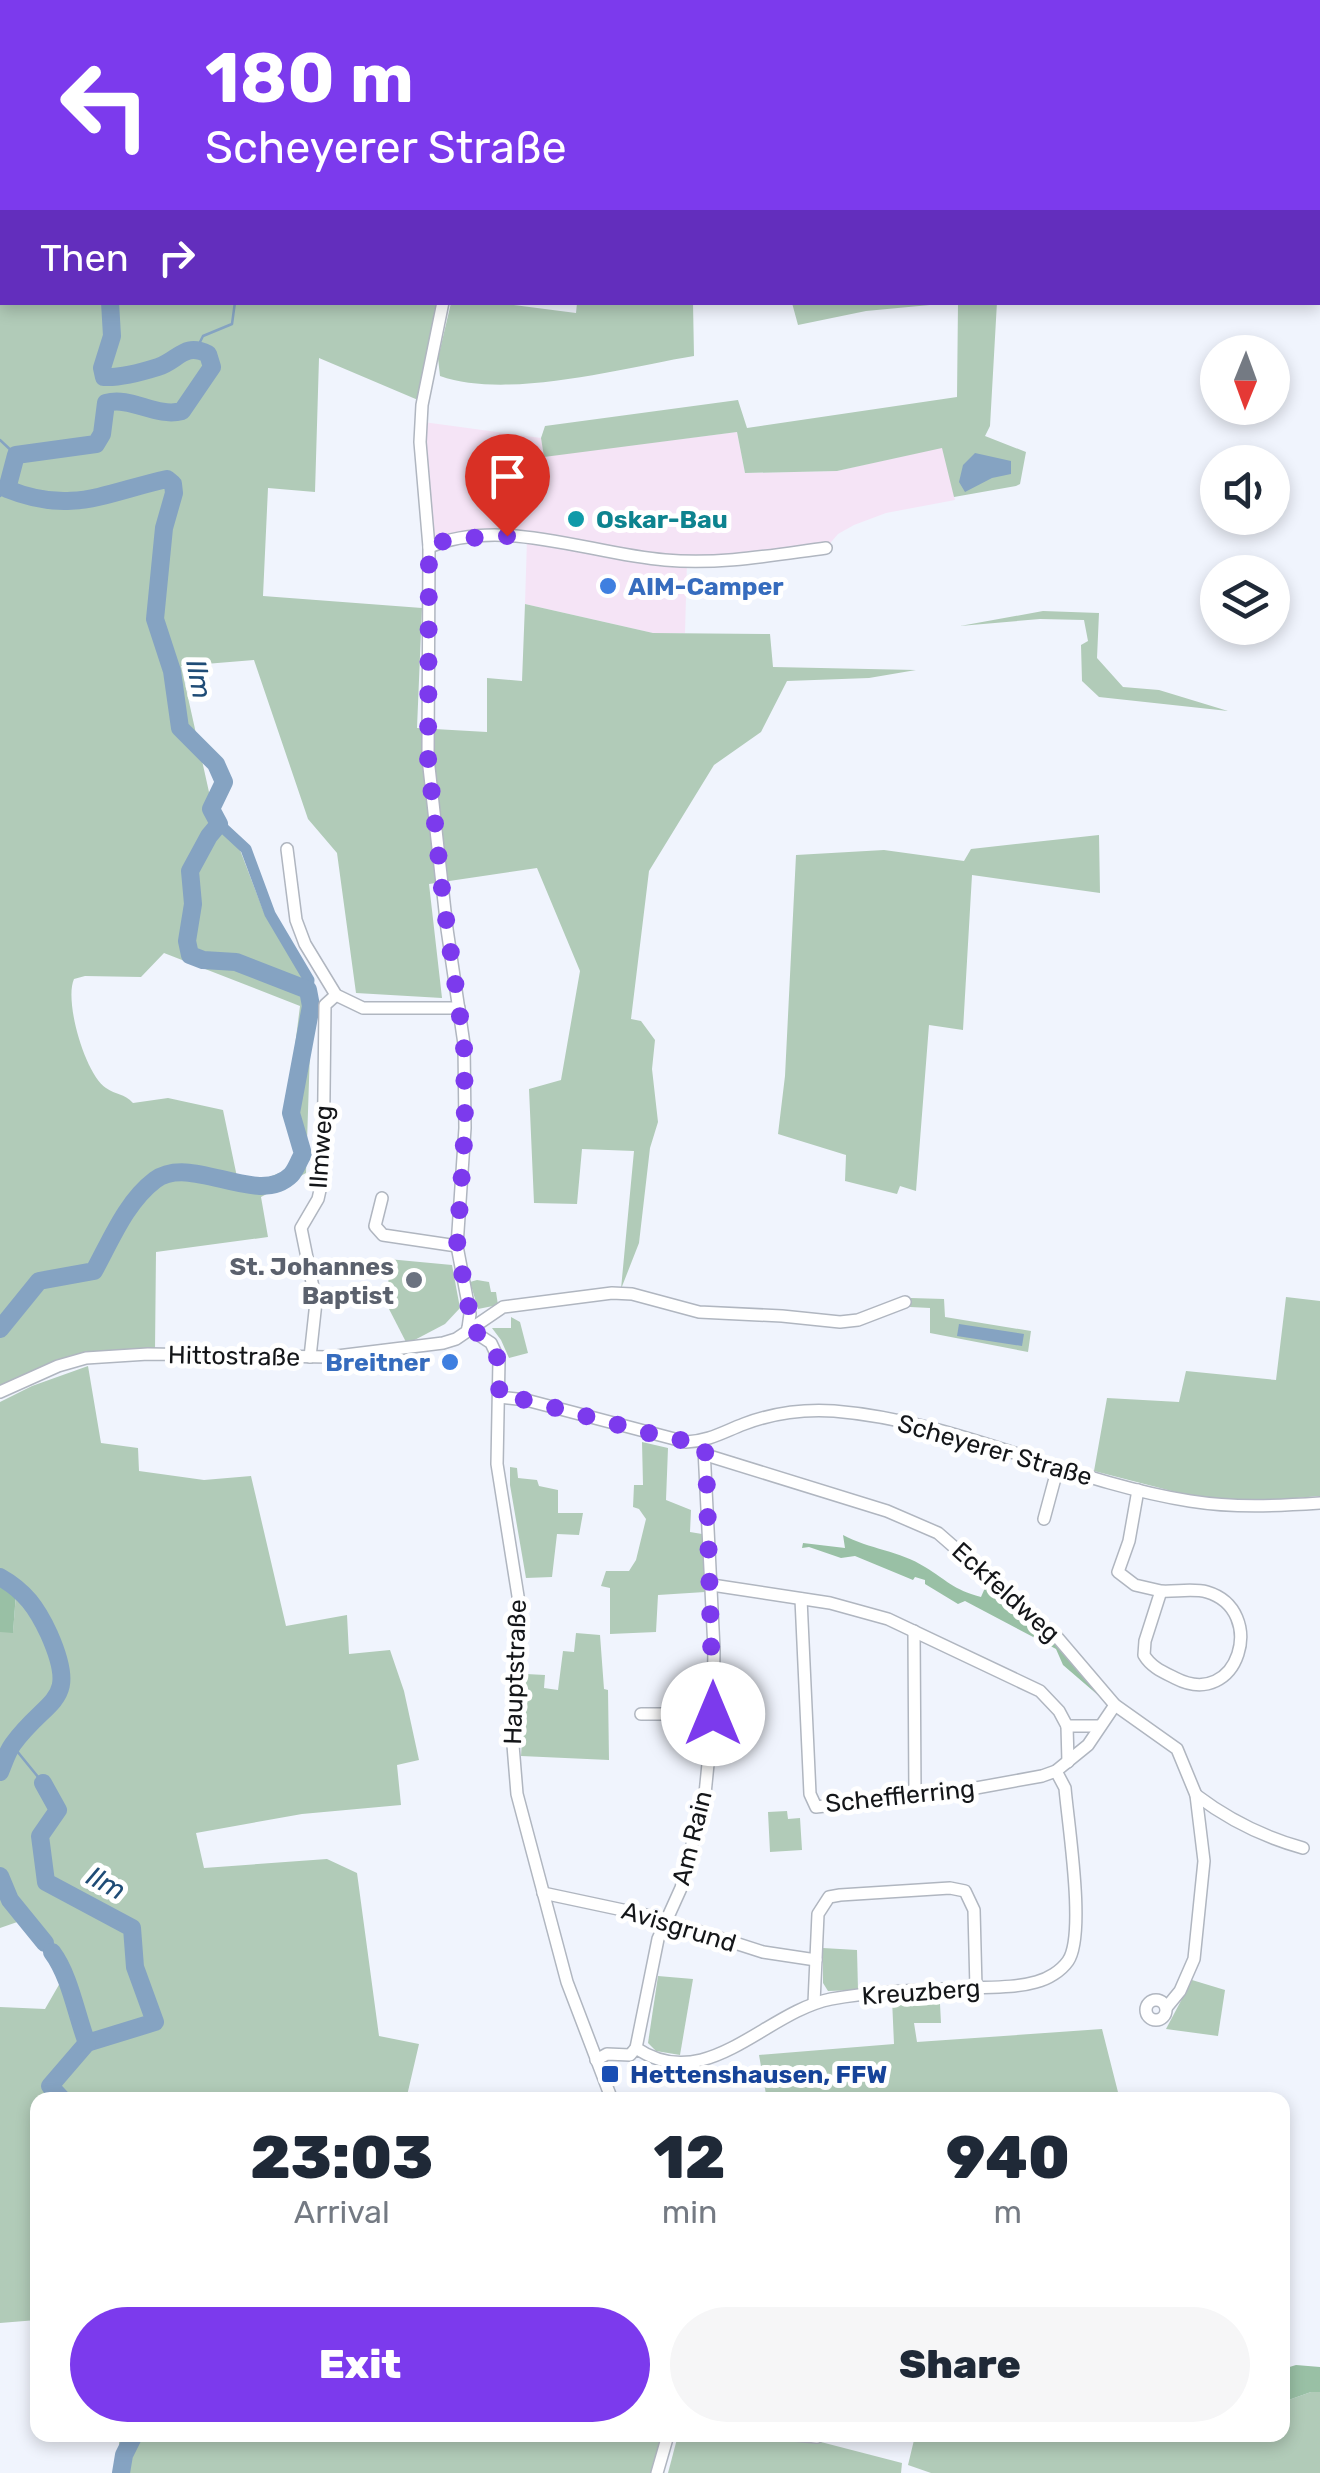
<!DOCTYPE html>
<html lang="en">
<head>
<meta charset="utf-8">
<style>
	:root { --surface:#fff; --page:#f6f6f7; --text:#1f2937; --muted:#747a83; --accent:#7c3aed }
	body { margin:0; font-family:Rubik,sans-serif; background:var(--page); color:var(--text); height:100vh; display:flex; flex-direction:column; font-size:38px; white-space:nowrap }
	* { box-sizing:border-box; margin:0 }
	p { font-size:32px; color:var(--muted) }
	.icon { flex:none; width:55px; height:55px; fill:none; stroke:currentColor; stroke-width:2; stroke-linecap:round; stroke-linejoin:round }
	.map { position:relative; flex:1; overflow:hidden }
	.side { position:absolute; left:30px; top:2092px; width:1260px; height:350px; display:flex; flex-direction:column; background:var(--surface); border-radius:20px; box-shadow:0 5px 15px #0003 }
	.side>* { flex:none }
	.top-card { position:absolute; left:0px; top:0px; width:1320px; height:305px; box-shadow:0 5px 15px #0003; background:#7c3aed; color:#fff; overflow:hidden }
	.needle { width:65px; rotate:181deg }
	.controls { position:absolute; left:1200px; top:335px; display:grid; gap:20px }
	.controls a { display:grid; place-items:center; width:90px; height:90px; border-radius:50%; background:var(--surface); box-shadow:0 5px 15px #0003; font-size:50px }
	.pin { position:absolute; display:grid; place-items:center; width:85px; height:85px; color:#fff; margin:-102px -42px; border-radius:50% 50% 50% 0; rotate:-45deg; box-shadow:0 0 10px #0007 }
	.pin .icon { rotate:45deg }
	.me { position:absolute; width:110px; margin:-55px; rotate:0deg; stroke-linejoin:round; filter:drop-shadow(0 0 8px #0008) }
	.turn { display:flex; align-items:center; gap:35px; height:210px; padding:0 40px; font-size:45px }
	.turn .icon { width:130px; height:130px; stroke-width:2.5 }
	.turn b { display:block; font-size:70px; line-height:85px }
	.then { display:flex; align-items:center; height:95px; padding:0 40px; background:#0003; gap:20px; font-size:38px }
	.eta { display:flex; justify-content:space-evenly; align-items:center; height:170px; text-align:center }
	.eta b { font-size:60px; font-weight:800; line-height:70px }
	.button { display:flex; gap:20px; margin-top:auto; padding:20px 40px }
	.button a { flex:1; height:115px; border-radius:60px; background:var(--accent); color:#fff; font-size:40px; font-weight:800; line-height:115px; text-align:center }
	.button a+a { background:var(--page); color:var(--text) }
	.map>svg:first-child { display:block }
</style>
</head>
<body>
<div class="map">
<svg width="1320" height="2473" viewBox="0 0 1320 2473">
	<rect width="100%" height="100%" fill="#f0f4fd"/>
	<!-- commercial -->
	<polygon fill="#f5e4f6" points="416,421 541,438 544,456 737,432 745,473 837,471 943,447 955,500 886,513 854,525 838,534 826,548 687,561 685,633 653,633 525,604 527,539 507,536 429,547 424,501 418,500"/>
	<!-- green -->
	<g fill="#b1cbb8" fill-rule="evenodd">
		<path d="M0,0H376L2,2V302L436,303L418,400L319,358L315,492L268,488L263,596L422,608L417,728L487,732V678L522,681L525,604L653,633L770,634L773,667L916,670L869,678L787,681L761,732L714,765L649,871L631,1019L641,1021L655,1040L652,1069L658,1122L650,1148L639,1243L621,1289L634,1151L582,1149L577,1204L534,1203L529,1089L561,1080L580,971L537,868L429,884L442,998L356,993L337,853L308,819L254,660L181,666L215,819L237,842L263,910L312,989L306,1173L261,1197L268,1237L156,1252L155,1350L72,1355L0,1387ZM164,953L300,1006L286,1118L297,1153L289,1169L257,1182L237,1177L223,1110L168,1098L133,1103C124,1093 116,1095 106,1088C85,1074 64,1001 74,979L85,976L141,977Z"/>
		<polygon points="1285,0 1320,0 1320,119 1318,2"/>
		<polygon points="997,302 990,426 985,436 1026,452 1020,484 1016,486 954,497 942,448 837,471 745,473 737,432 544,457 541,438 545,426 738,400 747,428 957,397 958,303"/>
		<path d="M451,303H499L576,313L577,303H693L694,356C621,368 508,400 440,376L438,358Z"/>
		<polygon points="792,303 792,302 951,303 866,311 798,325"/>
		<polygon points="1043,611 1099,613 1097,658 1123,687 1159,690 1228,711 1099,697 1082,681 1081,645 1088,641 1084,620 1040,619 960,626"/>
		<polygon points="1099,835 1100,893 972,875 963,1030 929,1025 916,1191 900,1186 897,1194 845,1181 846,1155 778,1134 785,1076 796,855 884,850 964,861 971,849"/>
		<polygon points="388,1259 452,1265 460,1308 445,1324 407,1344 389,1309"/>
		<polygon points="477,1280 489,1282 491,1292 496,1292 498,1305 478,1309 470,1282"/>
		<polygon points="1286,1297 1320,1301 1320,1496 1261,1501 1195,1497 1094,1471 1107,1398 1179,1402 1186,1371 1276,1380"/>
		<polygon points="911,1298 944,1299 945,1317 1031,1331 1028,1352 930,1333 930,1308 910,1307"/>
		<polygon points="511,1317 520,1322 528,1353 509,1358 501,1340 492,1328 511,1328"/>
		<polygon points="88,1366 101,1443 138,1448 139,1471 204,1480 251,1476 286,1626 347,1615 349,1654 390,1650 404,1691 419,1760 397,1765 401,1805 302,1814 196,1833 204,1868 327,1859 357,1873 379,2036 419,2044 406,2100 38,2100 37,2320 0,2323 0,2007 45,2009 64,1976 23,1920 0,1928 0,1632 13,1632 16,1594 0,1583 0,1402 32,1386"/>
		<polygon points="642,1442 668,1448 666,1500 691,1510 690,1532 702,1534 705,1592 658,1595 656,1632 610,1634 610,1588 601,1586 606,1571 629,1571 636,1560 646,1519 639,1509 633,1507 634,1485 643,1485"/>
		<polygon points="510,1467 517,1468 518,1478 537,1480 539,1486 558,1490 558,1513 583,1513 579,1535 557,1534 552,1577 526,1578 510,1485"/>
		<polygon points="576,1633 600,1635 604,1689 608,1690 609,1760 521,1756 526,1674 545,1675 544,1688 558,1690 563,1651 574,1652"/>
		<polygon points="787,1811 788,1819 800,1818 802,1850 770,1852 768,1812"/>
		<polygon points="823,1948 857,1950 858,1990 828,1991 823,1983"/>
		<polygon points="658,1976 693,1979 680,2055 656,2051 648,2043"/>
		<polygon points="1192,1980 1225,1990 1218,2036 1166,2029"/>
		<polygon points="934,1997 934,2003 940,2004 941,2023 914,2023 917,2042 1102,2029 1120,2100 767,2100 759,2055 894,2044 892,1999"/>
		<polygon points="1311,2392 1320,2392 1320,2473 931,2473 908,2465 914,2440 925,2442 927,2435 1282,2435 1283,2402"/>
		<polygon points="119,2435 663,2435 652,2473 114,2473 119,2455"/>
		<polygon points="678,2435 751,2435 817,2441 902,2463 901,2473 668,2473"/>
	</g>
	<!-- forest -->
	<g fill="#99c0a5">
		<path d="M843,1535C869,1549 900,1551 925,1567C948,1581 952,1589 981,1597L988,1581C1013,1604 1094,1666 1099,1696L1063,1665L1056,1649L965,1601L958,1604L925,1584V1580L915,1577L913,1580L855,1556L841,1558L809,1547L802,1548L803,1543L845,1548Z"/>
		<polygon points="0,1583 16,1593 13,1633 0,1632"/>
		<polygon points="1296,2365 1320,2367 1320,2392 1311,2392 1283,2402 1283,2369"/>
	</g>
	<!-- water -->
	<g fill="#85a3c2">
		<polygon points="975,453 1011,461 1011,474 992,478 965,492 959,482 963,465"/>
		<polygon points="959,1324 1024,1334 1022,1346 957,1336"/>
	</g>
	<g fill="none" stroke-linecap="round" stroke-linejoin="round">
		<!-- stream -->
		<g stroke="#85a3c2" stroke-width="2.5">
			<polyline points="47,2 47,0"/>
			<polyline points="0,143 2,150"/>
			<polyline points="0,197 2,198"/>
			<polyline points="0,275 2,266"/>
			<polyline points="197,348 203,336 232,324 235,302"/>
			<polyline points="0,440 16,455"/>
			<polyline points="0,496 7,489"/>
			<polyline points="12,1745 43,1783"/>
		</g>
		<!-- canal -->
		<polyline stroke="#85a3c2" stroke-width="11" points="219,824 246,849 270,914 309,980 308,990"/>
		<!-- river -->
		<g stroke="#85a3c2" stroke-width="18">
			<polyline points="177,2 177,0"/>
			<path d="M0,1329L39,1281L94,1271C111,1240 126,1202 155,1180C191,1153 258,1208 291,1175C296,1170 299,1160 303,1154L291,1113L311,1006L308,990L236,962L203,960L190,955L187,941L193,904L190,871L209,836L219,824L211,809L224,782L216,764L180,728L172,671L155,619L164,528L174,493L173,484L167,479C104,493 71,515 7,489L16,455L96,444L102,434L106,403C131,396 156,418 182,411L212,367L208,354C184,342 179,360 158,367C142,372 120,378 104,377L102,368L112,336L110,302"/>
			<path d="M0,1577C25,1591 37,1608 49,1634C80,1704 48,1696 13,1744C7,1752 4,1763 0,1772"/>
			<polyline points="43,1783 58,1810 40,1836 46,1882 132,1928 135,1967 155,2022 87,2043 50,2086 63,2100"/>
			<polyline points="0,1876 10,1900 45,1943"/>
			<path d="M52,1952C70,1976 76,2014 87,2043"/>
			<polyline points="121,2473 124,2455 134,2435"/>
		</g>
		<!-- minor casing -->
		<g stroke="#b0b6c0" stroke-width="14">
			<g id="minor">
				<polyline points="478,2 478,0"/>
				<polyline points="613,2 614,0"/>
				<polyline points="835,2 843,0"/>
				<polyline points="443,302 422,405 420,442 429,547 428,758 447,929 464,1044 465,1128 457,1246 470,1314 468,1328"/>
				<path d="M429,547C503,516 589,554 665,560C720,565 773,555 826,548"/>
				<polyline points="287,849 296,920 305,944 336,995 363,1008 459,1008"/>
				<polyline points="382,1198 375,1226 383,1235 457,1246"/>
				<polyline points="468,1328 491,1343 499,1360 497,1464 521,1615 512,1733 517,1794 567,1982 612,2100"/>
				<polyline points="310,1357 316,1302 301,1228 318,1199 323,1177 325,1005 336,995"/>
				<polyline points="0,1392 58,1366 86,1358 148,1354 329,1357 443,1343 456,1339 503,1307 612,1293 632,1294 699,1312 782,1316 840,1322 858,1320 905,1302"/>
				<path d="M499,1397L526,1400L686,1442C709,1441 723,1432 744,1424C773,1413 803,1409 834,1411C958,1421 1069,1482 1190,1501C1234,1508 1276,1506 1320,1503"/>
				<polyline points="706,1455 887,1511 938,1533 1057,1637 1115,1705 1177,1749 1196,1795 1204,1861 1194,1959 1180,1991 1166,2008"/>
				<path d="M1138,1490L1129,1541L1118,1572L1135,1585L1161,1591L1145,1641L1144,1655C1151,1667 1163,1672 1175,1678C1239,1711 1268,1610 1207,1592C1193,1588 1175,1592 1161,1591"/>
				<polyline points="1044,1519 1058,1467"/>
				<polyline points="712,1585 830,1603 888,1619 1040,1691 1059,1711 1067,1726"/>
				<polyline points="801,1599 810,1794 816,1807 965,1790 1042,1776 1056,1771 1088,1745 1115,1705"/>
				<polyline points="914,1631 915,1796"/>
				<polyline points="641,1714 713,1714"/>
				<polyline points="1068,1762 1067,1726 1099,1726"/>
				<path d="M1196,1795C1229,1820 1263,1837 1303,1848"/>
				<polyline points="543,1893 651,1916 763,1952 816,1960"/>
				<circle cx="1156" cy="2010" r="10"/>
				<polyline points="814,2003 818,1914 829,1897 840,1895 950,1888 965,1891 974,1910 976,1988"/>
				<polyline points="636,2048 658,1939 681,1888 705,1794 713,1714 714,1649 704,1449"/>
				<path d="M596,2060L607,2054L630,2055L636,2048C706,2096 765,2012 831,1999C876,1991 923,1990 968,1988C991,1987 1015,1988 1036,1982C1048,1979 1061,1971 1068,1961C1086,1935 1068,1824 1065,1788L1056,1771"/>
				<polyline points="795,2435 817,2437"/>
				<polyline points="657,2473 668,2435"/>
			</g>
		</g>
		<!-- minor -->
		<use href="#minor" stroke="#fff" stroke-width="11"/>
	</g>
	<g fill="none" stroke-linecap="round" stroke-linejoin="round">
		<!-- route -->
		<path stroke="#7c3aed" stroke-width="18" stroke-dasharray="0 32.4" d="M507,536L449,539L429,547L428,758L443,898L464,1044L465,1128L457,1246L470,1314L468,1328C502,1344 500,1363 499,1397L526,1400L671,1439L702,1442L706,1455L713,1714"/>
	</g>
	<!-- markers -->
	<circle fill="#0f9aa8" stroke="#fff" stroke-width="4" cx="576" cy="519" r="10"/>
	<g fill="#3f7fe0" stroke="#fff" stroke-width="4">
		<circle cx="608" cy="586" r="10"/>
		<circle cx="450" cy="1362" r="10"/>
	</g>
	<circle fill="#6b7280" stroke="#fff" stroke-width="4" cx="414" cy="1280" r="10"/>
	<rect fill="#1a4fb4" stroke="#fff" stroke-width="4" x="600" y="2064" width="20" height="20" rx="5"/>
	<g text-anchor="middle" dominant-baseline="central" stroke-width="10" stroke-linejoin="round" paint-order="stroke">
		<!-- culture labels -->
		<g font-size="25" font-weight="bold" fill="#0d838f" stroke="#fff" text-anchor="start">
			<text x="596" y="519">Oskar-Bau</text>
		</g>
		<!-- shop labels -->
		<g font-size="25" font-weight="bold" fill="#366cbe" stroke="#fff" text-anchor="start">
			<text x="628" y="586">AIM-Camper</text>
			<text x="430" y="1362" text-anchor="end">Breitner</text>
		</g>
		<!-- street labels -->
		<g font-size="25" fill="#141619" stroke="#fff">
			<text transform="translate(321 1147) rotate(-86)">Ilmweg</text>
			<text transform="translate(234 1356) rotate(1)">Hittostraße</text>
			<text transform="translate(995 1450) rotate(16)">Scheyerer Straße</text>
			<text transform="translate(1006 1592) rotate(42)">Eckfeldweg</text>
			<text transform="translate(515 1672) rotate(-88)">Hauptstraße</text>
			<text transform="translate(900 1796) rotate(-6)">Schefflerring</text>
			<text transform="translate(692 1838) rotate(-76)">Am Rain</text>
			<text transform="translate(679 1927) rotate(17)">Avisgrund</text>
			<text transform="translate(921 1992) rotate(-4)">Kreuzberg</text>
		</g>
		<!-- worship labels -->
		<g font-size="25" font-weight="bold" fill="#5b616d" stroke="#fff" text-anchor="end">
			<text x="394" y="1266">St. Johannes<tspan x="394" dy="29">Baptist</tspan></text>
		</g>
		<!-- transit labels -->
		<g font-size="25" font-weight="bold" fill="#164399" stroke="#fff" text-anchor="start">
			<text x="630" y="2074">Hettenshausen, FFW</text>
		</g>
		<!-- water labels -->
		<g font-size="28" font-style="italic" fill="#1f4c76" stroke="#fff">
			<text transform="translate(199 679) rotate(79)">Ilm</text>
			<text transform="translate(106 1883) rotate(28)">Ilm</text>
		</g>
	</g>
</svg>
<div class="controls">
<a><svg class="needle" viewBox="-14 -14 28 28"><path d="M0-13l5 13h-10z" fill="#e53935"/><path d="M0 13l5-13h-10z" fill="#747a83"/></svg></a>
<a><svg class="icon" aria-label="sound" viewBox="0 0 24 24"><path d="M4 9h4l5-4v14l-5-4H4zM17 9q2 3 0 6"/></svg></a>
<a><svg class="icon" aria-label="layers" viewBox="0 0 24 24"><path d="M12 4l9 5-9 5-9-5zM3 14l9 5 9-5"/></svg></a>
</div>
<div class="pin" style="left:507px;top:536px;background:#d93025"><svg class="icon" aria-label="arrive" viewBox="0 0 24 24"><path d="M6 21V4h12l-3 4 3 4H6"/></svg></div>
<svg class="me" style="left:713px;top:1714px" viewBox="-20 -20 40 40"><circle r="19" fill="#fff"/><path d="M0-13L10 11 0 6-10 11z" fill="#7c3aed"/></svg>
<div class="top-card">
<div class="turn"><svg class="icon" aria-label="left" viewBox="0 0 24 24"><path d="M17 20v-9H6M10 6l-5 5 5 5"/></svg><div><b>180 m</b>Scheyerer Straße</div></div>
<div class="then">Then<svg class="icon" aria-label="right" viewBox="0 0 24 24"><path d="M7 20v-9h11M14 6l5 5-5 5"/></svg></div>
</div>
<section class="side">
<div class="eta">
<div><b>23:03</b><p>Arrival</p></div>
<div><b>12</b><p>min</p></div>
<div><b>940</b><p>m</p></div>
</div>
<div class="button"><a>Exit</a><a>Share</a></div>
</section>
</div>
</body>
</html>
